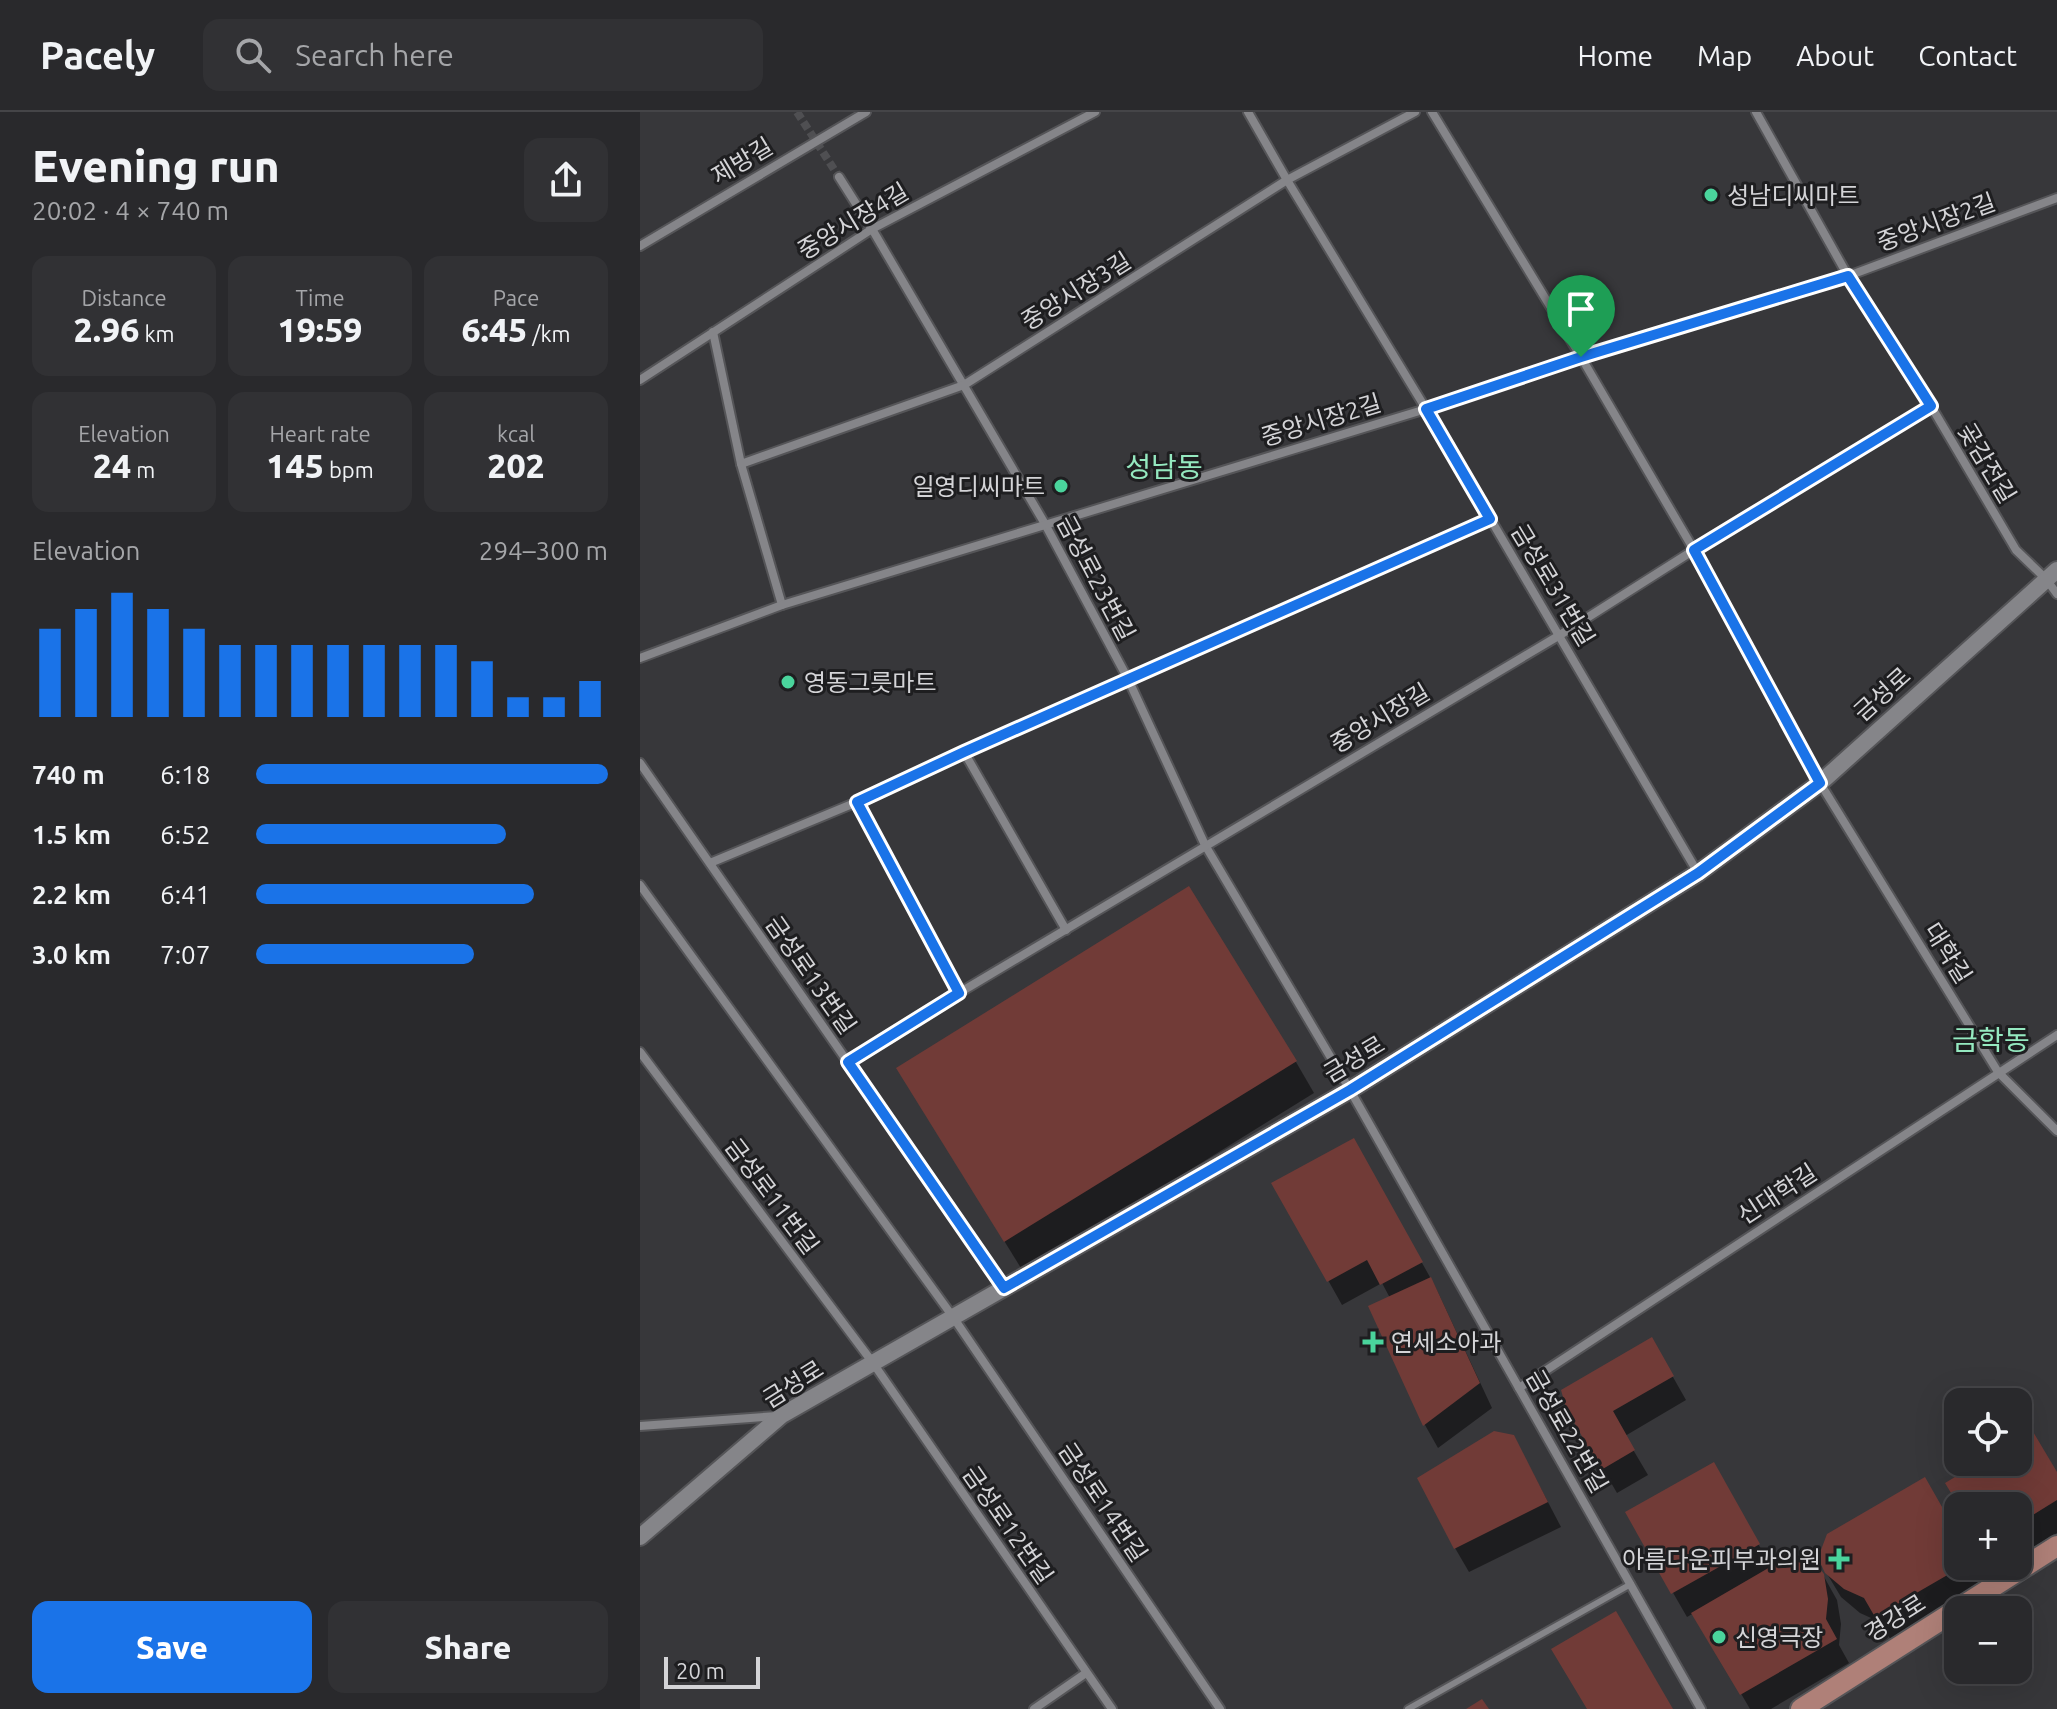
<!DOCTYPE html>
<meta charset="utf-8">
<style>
:root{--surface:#29292c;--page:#313134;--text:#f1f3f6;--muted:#a5a6a9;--line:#454548;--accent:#1a73e8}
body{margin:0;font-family:Ubuntu,"Noto Sans KR",sans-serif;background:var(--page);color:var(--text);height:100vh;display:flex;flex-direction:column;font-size:30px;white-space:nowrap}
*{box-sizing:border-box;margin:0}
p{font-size:26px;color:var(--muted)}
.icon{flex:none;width:44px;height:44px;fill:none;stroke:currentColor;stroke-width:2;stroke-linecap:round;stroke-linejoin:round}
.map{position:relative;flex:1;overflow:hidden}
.sheet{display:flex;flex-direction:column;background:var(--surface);width:640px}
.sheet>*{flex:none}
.controls{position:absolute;left:1304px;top:1276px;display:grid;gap:16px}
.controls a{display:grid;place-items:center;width:88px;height:88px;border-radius:16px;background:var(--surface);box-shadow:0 8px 32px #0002,0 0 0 2px var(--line);font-size:40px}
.scale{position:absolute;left:24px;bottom:20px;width:96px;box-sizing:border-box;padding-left:8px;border:4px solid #d4d4d7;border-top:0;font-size:22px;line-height:28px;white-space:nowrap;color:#d4d4d7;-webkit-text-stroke:6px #1e1e20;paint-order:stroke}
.pin{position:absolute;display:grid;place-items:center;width:68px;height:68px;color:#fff;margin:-82px -34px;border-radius:50% 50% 50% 0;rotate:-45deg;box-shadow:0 0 8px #0007}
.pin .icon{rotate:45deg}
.round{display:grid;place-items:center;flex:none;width:84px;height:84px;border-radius:16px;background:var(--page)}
.overview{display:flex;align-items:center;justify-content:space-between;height:136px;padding:0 32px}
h1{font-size:44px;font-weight:800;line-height:60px}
.stats{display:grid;grid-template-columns:repeat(3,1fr);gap:12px;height:136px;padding:8px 32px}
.stats div{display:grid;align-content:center;border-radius:16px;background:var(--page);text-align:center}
.stats b{font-size:34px;font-weight:800}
.stats small{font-size:22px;font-weight:400}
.stats p{font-size:22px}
.chart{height:224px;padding:16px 32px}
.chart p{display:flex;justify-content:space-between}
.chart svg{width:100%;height:144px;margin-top:8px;stroke:var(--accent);stroke-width:6}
.button{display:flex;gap:16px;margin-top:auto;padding:16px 32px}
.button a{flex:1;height:92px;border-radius:16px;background:var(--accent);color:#fff;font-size:32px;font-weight:800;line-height:92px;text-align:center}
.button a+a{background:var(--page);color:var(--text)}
ul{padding:0 32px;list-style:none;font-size:26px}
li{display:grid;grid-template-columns:128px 96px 1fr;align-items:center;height:60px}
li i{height:20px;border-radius:10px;background:var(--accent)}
header{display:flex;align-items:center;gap:48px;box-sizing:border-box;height:112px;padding:0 40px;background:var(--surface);border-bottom:2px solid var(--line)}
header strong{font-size:38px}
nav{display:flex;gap:44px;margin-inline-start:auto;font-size:28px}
.search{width:560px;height:72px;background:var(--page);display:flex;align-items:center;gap:20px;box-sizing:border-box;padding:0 28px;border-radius:16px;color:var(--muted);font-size:30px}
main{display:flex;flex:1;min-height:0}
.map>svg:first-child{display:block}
.shadow{fill:#0007}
.building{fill:#713b37}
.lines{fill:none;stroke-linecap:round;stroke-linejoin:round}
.street-tunnel{stroke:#4f4f52;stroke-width:8;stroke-dasharray:8 4;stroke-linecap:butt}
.lane-casing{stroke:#555558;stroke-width:10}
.street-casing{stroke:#555558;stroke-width:12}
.secondary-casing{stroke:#555558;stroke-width:20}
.primary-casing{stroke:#555558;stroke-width:24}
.lane{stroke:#858589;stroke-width:6}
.street{stroke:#858589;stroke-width:8}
.secondary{stroke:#858589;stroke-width:16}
.primary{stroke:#af8078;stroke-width:20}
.route-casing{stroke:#fff;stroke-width:16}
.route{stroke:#1a73e8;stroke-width:10}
.poi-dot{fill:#4ad49c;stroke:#1e1e20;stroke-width:3}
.labels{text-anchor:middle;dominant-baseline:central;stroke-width:6;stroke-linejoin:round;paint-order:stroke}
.street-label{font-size:24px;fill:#d4d4d7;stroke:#1e1e20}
.poi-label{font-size:24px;fill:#d4d4d7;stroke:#1e1e20;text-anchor:start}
.quarter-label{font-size:28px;fill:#95e9c0;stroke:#1e1e20}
</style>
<header>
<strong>Pacely</strong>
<div class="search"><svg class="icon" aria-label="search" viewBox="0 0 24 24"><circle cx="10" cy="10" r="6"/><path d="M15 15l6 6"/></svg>Search here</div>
<nav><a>Home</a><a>Map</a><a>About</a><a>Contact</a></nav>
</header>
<main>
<section class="sheet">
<div class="overview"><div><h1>Evening run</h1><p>20:02 · 4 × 740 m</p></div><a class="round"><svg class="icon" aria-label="share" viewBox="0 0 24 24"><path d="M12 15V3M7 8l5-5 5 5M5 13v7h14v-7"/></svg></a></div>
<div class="stats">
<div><p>Distance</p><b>2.96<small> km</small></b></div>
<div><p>Time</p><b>19:59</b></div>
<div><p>Pace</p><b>6:45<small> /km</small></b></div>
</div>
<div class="stats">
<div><p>Elevation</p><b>24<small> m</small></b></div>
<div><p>Heart rate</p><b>145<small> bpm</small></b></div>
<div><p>kcal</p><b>202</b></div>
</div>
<div class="chart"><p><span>Elevation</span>294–300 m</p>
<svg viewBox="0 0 160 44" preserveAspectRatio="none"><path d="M5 44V17M15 44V11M25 44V6M35 44V11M45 44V17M55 44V22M65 44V22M75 44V22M85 44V22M95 44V22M105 44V22M115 44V22M125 44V27M135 44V38M145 44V38M155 44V33"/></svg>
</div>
<ul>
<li><b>740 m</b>6:18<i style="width:100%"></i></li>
<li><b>1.5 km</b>6:52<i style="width:71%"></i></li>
<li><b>2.2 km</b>6:41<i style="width:79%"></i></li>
<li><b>3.0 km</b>7:07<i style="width:62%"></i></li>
</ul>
<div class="button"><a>Save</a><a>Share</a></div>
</section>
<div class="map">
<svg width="1417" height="1597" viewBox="0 0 1417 1597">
<rect width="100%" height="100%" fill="#37373a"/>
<g class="shadow">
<polygon points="656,950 674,981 384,1161 277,988"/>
<polygon points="713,1028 795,1174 852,1296 798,1336 785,1313 750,1186 742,1171 702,1193 634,1072"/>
<polygon points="1012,1228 1046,1288 985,1324 1008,1363 977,1381 927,1295"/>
<polygon points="1378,1329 1417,1363 1417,1421 1378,1444 1378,1394 1321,1394 1344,1350 1378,1350"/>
<polygon points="887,1350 921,1415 829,1460 815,1436"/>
<polygon points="1073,1353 1132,1456 1183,1463 1197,1488 1201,1512 1199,1533 1209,1551 1131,1597 1110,1597 1054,1501 1047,1505 987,1401"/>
<polygon points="1318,1427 1318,1454 1334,1454 1345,1473 1251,1528 1240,1510 1220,1501 1201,1485 1186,1460"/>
</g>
<g class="building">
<polygon points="549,774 657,949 364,1130 256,956"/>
<polygon points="714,1026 783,1150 740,1173 727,1148 687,1170 631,1071"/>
<polygon points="791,1165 840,1271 783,1314 728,1194"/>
<polygon points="1012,1225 1034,1264 973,1299 995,1338 961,1358 926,1296 921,1278"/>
<polygon points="1392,1318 1417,1360 1417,1388 1378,1412 1378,1394 1319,1394 1305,1371 1340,1350 1378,1350 1378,1327"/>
<polygon points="854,1319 874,1323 908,1390 814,1437 777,1366"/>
<polygon points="1074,1350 1120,1432 1031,1482 985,1400"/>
<polygon points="1285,1365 1318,1423 1318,1454 1323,1454 1235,1505 1224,1486 1204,1477 1185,1461 1178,1446 1187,1422"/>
<polygon points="1149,1444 1174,1449 1184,1462 1188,1487 1186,1507 1197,1527 1100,1583 1051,1501"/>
<polygon points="976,1499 1033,1597 947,1597 911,1537"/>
<polygon points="842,1587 849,1597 826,1597"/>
</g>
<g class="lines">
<polyline class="street-tunnel" points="157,0 199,65"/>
<g class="lane-casing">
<polyline id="lane" points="768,1597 991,1472"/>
</g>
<g class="street-casing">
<g id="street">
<polyline points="608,0 647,68 786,297 1058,761"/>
<polyline points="792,0 941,245 1054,438 1180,671 1358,960 1417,1019"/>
<polyline points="1116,0 1208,164 1291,294 1376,438 1406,467 1417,482"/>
<polyline points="199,65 232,117 405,412 488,567 565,733 710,978 1061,1597"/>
<polyline points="0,134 226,0"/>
<polyline points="73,220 101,352 142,493"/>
<polyline points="0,268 232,117 455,0"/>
<polyline points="101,352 324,273 647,68 775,0"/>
<polyline points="0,546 142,493 786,297 941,245 1208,164 1417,86"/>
<polyline points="324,640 426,818"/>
<polyline points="0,651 364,1175"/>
<polyline points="217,690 319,881"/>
<polyline points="70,751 217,690 324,640 850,407"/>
<polyline points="0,773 313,1205 580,1597"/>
<polyline points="0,940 233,1251 472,1597"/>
<polyline points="208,950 319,881 920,523 1054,438 1291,294"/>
<polyline points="879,1276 1417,923"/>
<polyline points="0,1314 137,1304"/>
<polyline points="394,1597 446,1561"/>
</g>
</g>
<g class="secondary-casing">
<polyline id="secondary" points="0,1425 142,1303 710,978 1058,761 1180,671 1417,458"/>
</g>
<g class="primary-casing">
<polyline id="primary" points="1161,1597 1417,1434"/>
</g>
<use href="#lane" class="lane"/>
<use href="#street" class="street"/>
<use href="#secondary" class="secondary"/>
<use href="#primary" class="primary"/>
</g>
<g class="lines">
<g class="route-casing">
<polygon id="route" points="1208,164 1291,294 1054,438 1180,671 1058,761 710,978 364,1176 208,950 319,881 217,690 324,640 850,407 786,297 941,245"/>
</g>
<use href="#route" class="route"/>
</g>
<g class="poi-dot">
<circle cx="1071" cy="83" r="8"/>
<circle cx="421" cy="374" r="8"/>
<circle cx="148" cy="570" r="8"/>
<path d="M729 1218h8v8h8v8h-8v8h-8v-8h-8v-8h8z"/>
<path d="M1195 1435h8v8h8v8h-8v8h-8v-8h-8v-8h8z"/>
<circle cx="1079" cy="1525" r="8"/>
</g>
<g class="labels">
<g class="street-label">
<text transform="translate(102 49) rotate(-31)">제방길</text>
<text transform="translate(213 109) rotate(-31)">중앙시장4길</text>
<text transform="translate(1296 110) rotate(-20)">중앙시장2길</text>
<text transform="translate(436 179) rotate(-32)">중앙시장3길</text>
<text transform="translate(681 308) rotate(-17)">중앙시장2길</text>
<text transform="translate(1347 351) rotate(59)">곶감전길</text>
<text transform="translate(456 466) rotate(62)">금성로23번길</text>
<text transform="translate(913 473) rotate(59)">금성로31번길</text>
<text transform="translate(1242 582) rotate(-42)">금성로</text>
<text transform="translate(740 606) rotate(-31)">중앙시장길</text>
<text transform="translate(1308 841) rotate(58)">대학길</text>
<text transform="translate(171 863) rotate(55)">금성로13번길</text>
<text transform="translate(714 947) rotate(-31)">금성로</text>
<text transform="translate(1137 1082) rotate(-33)">신대학길</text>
<text transform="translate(132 1084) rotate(53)">금성로11번길</text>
<text transform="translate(153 1272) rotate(-32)">금성로</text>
<text transform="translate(927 1319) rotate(60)">금성로22번길</text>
<text transform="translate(463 1390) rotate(56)">금성로14번길</text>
<text transform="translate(368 1413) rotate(55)">금성로12번길</text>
<text transform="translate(1255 1506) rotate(-32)">경강로</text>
</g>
<g class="poi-label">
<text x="1087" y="83">성남디씨마트</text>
<text x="405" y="374" text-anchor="end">일영디씨마트</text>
<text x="164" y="570">영동그릇마트</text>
<text x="751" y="1230">연세소아과</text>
<text x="1181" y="1447" text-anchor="end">아름다운피부과의원</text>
<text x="1095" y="1525">신영극장</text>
</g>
<g class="quarter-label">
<text x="524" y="354">성남동</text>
<text x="1351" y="927">금학동</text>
</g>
</g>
</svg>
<div class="controls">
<a><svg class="icon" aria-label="locate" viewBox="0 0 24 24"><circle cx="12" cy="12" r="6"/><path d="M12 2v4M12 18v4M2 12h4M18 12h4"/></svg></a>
<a>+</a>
<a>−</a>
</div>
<div class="scale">20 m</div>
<div class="pin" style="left:941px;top:245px;background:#1e9e55"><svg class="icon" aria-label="arrive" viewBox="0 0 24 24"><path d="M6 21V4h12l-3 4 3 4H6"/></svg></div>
</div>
</main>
